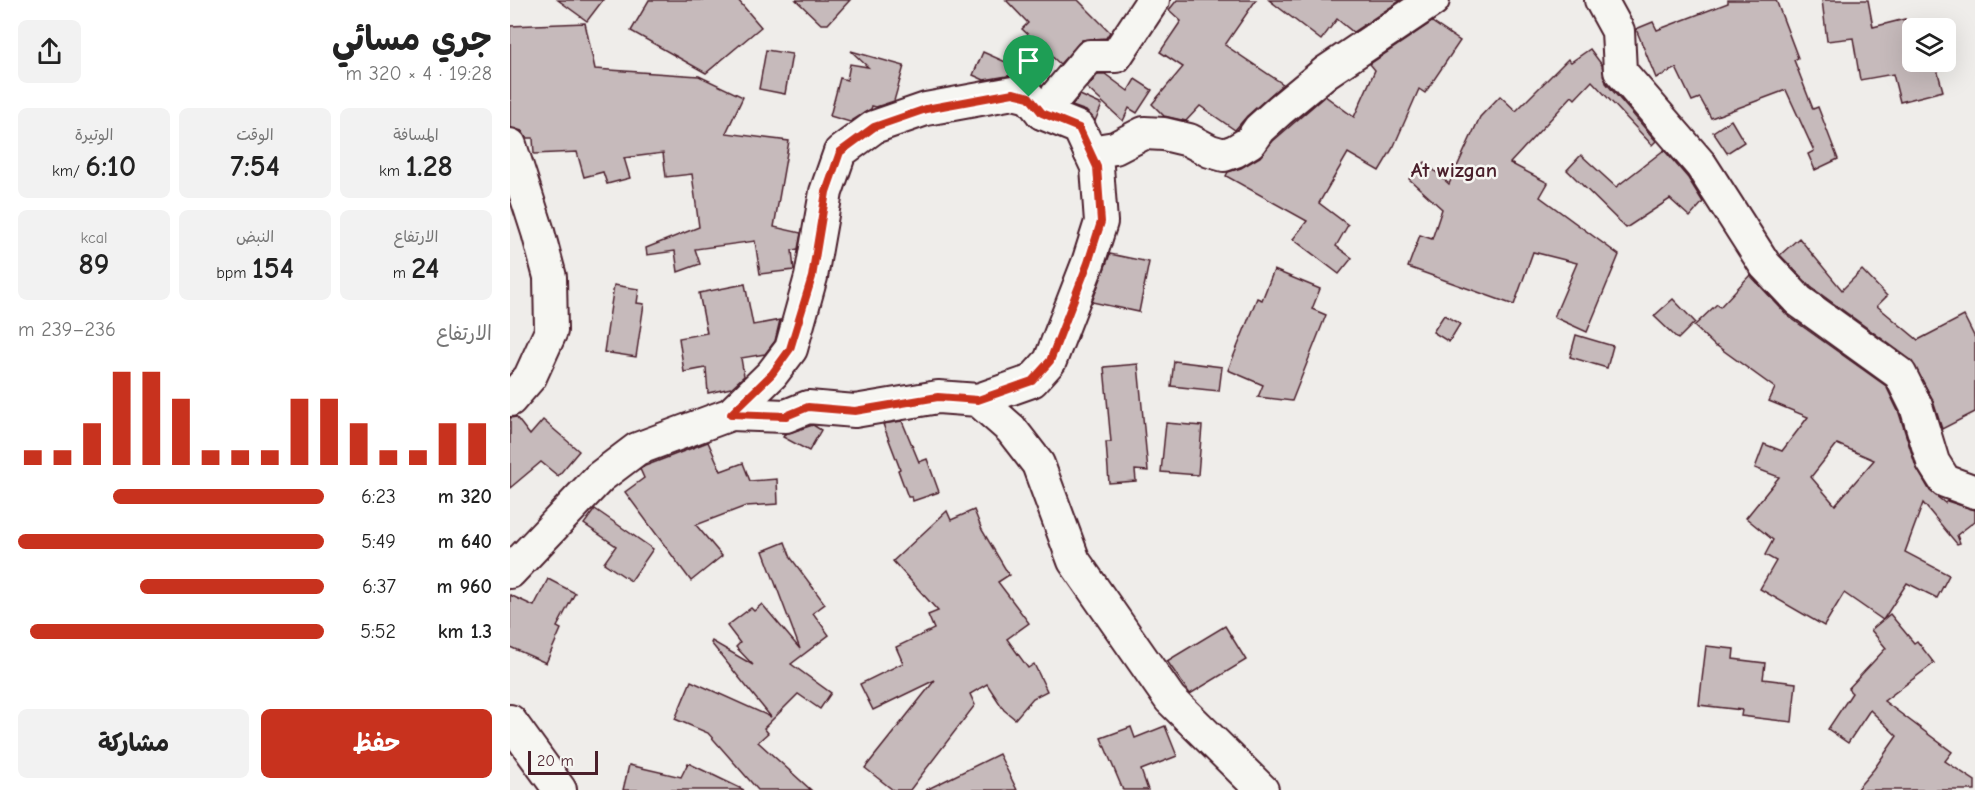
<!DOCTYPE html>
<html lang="ar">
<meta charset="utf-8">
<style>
:root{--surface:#fff;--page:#f2f2f2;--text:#222;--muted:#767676;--accent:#c8321e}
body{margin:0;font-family:"Comic Neue","Playpen Sans Arabic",sans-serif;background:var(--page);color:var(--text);direction:rtl;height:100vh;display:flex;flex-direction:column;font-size:22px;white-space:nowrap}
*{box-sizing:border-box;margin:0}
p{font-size:20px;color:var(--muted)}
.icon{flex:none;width:33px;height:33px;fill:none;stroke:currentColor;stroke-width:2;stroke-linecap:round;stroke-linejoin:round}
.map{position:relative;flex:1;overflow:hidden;direction:ltr}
.side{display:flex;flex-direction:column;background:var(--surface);width:510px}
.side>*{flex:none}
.buttons{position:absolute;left:1392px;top:18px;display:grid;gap:12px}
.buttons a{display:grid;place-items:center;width:54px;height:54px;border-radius:9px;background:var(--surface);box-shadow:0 6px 24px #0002;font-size:30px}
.scale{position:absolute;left:18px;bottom:15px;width:70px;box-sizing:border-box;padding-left:6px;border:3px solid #4a1f2b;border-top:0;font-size:16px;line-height:21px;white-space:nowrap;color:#4a1f2b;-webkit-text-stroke:4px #f6f6f2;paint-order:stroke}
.pin{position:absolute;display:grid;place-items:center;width:51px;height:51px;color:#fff;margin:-62px -26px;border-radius:50% 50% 50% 0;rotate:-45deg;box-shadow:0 0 6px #0007}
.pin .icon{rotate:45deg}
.round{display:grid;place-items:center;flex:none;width:63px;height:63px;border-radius:9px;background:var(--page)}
.head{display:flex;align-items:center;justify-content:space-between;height:102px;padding:0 18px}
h1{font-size:33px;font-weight:700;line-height:45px}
.figures{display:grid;grid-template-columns:repeat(3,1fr);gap:9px;height:102px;padding:6px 18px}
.figures div{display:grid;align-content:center;border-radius:9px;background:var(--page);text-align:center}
.figures b{font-size:30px;font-weight:700}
.figures small{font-size:16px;font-weight:400}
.figures p{font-size:16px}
.chart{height:168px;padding:12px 18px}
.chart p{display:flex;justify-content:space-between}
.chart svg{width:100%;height:108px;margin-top:6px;stroke:var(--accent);stroke-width:6}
.button{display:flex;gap:12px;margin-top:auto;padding:12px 18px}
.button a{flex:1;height:69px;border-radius:9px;background:var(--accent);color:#fff;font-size:24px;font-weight:700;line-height:69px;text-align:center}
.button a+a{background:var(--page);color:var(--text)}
ul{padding:0 18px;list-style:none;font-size:20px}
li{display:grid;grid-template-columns:96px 72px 1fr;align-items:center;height:45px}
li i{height:15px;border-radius:8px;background:var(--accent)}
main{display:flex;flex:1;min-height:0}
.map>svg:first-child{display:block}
.building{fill:#c6babb;stroke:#4a1f2b;stroke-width:1.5;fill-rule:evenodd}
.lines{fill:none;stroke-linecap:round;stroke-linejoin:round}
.minor-casing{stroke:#4a1f2b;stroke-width:36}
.minor{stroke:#f6f6f2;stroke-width:32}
.route-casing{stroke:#fff;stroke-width:12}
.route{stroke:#c8321e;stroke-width:8}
.labels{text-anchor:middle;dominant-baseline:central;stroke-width:5;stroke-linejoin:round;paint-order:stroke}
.quarter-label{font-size:21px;font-weight:bold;fill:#4a1f2b;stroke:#f6f6f2}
</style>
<main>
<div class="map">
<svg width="1465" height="790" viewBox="0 0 1465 790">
<rect width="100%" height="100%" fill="#efedea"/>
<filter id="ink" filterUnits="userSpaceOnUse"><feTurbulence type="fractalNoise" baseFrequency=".0167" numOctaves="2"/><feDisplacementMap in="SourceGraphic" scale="12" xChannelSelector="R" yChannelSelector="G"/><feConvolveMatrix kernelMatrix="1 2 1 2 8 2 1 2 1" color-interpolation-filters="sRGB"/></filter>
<g filter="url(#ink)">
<g class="building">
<polygon points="48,0 93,0 77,21"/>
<polygon points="139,0 228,0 251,27 196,73 121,31"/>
<polygon points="286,0 340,0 318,24 311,24"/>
<polygon points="496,0 568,0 600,32 596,38 572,40 550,64 512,29 518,23"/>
<polygon points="667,0 746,0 715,45 773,84 737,116 725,130 690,106 676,121 654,116 642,104 673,67 650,52 671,21 659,10"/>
<polygon points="759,0 891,0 843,32 827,19 811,40"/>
<polygon points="1218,0 1266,0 1288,58 1284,60 1303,109 1308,107 1328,159 1305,170 1298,154 1304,151 1276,90 1201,118 1190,98 1182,101 1166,68 1146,78 1126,29 1143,22 1147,30 1218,3"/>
<polygon points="1312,0 1358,0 1363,27 1395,19 1402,48 1402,62 1425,62 1433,91 1390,102 1383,74 1350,80 1343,38 1317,41"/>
<polygon points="922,22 950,41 915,93 909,89 884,146 869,171 838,153 809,203 838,225 826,246 842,258 829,274 783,239 797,221 716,176 718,172 731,168 750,157 763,141 815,96 844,117 865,70 860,64"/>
<polygon points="75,23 85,69 189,76 233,97 216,133 279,141 264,227 291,233 288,249 282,250 284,270 250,274 245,241 185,249 190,264 168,272 165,251 137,255 136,248 189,227 182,174 156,177 153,153 114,158 120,178 97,184 93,172 74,177 67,152 24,154 23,138 16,138 12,131 0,128 0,26"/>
<polygon points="1080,49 1092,65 1096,83 1146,141 1142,145 1082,81 1065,99 1062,96 1000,163 1038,183 1030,197 1109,255 1077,332 1044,317 1067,263 1023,252 1004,305 898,267 910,235 922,239 932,209 899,179 915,162 939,184 970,117 990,96 1006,111 1058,59 1061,62"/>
<polygon points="256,50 282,54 275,94 249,89"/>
<polygon points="341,51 394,66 384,101 366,107 362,106 361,109 340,122 320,116 330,78 337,80 340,64 358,67"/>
<polygon points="473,52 507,67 503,75 474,80 463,75"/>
<polygon points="588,74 595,74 618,91 625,79 642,90 627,113 619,108 613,121 577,88"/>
<polygon points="570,95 592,105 585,121 576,111 562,106"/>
<polygon points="1221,120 1234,142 1217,153 1203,132"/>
<polygon points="1154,150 1178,178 1193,202 1180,217 1160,199 1116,228 1057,170 1071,155 1106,187"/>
<polygon points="1289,238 1332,290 1352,270 1377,296 1367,306 1408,340 1454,316 1465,338 1465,412 1432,429 1422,398 1401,360 1301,287 1270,255"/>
<polygon points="600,254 639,262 629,312 582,302"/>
<polygon points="764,270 810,289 802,309 816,315 782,401 748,397 753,385 718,370 747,298 752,300"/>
<path d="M1240,275L1278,316L1376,386L1389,413L1406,467L1420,491L1435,503L1437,501L1465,510V521L1447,535L1450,543L1447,544L1413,503L1395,552L1439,575L1427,598L1397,583L1373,620L1334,593L1314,626L1250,589L1266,561L1255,555L1263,540L1236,518L1269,477L1245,468L1254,444L1272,451L1298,417L1259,401L1265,388L1207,346L1206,347L1184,326L1207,304L1210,307ZM1327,444L1364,460L1325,505L1301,477Z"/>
<polygon points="235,284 243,325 270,320 265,341 255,354 231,358 234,376 221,388 198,393 196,368 174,372 169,338 197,333 189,293"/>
<polygon points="104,285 129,289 127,303 134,304 126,357 94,352"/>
<polygon points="1163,299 1185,322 1168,339 1144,316"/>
<polygon points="934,315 950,324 939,342 923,332"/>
<polygon points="1066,335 1103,346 1097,368 1060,357"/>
<polygon points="664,361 712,367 709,391 661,386"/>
<polygon points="628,364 638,471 625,470 626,481 599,483 596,442 601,442 594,367"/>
<polygon points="6,417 20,435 33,420 69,451 48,476 31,462 0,488 0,418"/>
<polygon points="392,421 409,462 417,459 429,492 403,501 402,497 398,497 388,470 390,469 373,424"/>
<polygon points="656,423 692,426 688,475 651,472"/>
<polygon points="303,425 311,430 299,451 273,437 275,434"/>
<polygon points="198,442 211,471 233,463 240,481 267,479 268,504 236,506 186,525 212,556 181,581 115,492 134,478 130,469 135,466"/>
<polygon points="85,509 143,549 121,581 94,563 106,546 74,524"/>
<polygon points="464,510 472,530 499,575 488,582 519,623 497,639 518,668 524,664 537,691 523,698 505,719 494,710 477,684 460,694 465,705 400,790 383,790 355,768 425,680 363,710 350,684 393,663 386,647 424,629 418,615 428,611 383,561 437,511 441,520"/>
<polygon points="275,542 281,558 315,604 303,613 319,635 281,664 321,693 310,709 288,694 254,728 258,733 248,742 301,790 248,790 198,733 165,719 181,681 261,717 201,643 202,641 243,665 226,647 230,643 217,626 241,608 244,611 252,604 290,649 253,551"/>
<polygon points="38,579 65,593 47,627 51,629 36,663 0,647 0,595 24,606"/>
<polygon points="1380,614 1404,643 1407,641 1424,663 1374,701 1442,752 1435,761 1465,781 1465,790 1346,790 1364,769 1387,736 1360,710 1338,743 1318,729 1342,693 1338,689 1376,648 1361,630"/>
<polygon points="715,626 736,660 680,694 657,661"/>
<polygon points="1196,646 1224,649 1223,659 1255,663 1253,679 1286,683 1282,722 1231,716 1232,710 1189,705"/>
<polygon points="655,726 667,756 631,770 638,790 613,790 591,738 621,727 625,738"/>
<polygon points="489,754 507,790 416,790"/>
<polygon points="178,763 234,790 113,790 119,765 171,777"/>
</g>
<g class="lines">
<g class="minor-casing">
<g id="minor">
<polyline points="1091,0 1108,31 1110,71 1191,165 1255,265 1289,301 1390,374 1406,406 1423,462 1435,481 1465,492"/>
<polyline points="532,113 580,56 606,56 643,0"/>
<polyline points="0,145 28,232 40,277 41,331 20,377 0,400"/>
<polyline points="580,152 605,148 634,133 654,134 679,140 700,151 714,155 725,151 740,142 749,129 770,110 816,72 923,0"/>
<polyline points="221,414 276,416 298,407 345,411 428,397 468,400 501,429 528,464 564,561 660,699 752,790"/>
<polyline points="0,572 90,477 127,449 221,414 262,374 281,349 301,277 316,192 330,152 364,127 416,109 503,93 519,97 532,113 569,128 587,167 591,222 578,263 540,361 522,381 468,400"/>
<polyline points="0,721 50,790"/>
</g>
</g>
<use href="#minor" class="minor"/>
</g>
</g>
<g class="lines" filter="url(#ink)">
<g class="route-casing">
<polygon id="route" points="503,93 519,97 532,113 569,128 587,167 591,222 578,263 540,361 522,381 468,400 428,397 345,411 298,407 276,416 221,414 262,374 280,349 302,277 316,192 330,152 364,127 416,109"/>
</g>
<use href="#route" class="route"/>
</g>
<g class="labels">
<g class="quarter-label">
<text x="944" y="170">At wizgan</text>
</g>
</g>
</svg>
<div class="buttons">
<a><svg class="icon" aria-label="layers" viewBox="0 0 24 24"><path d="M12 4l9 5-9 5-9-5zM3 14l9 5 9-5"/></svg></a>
</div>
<div class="scale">20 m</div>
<div class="pin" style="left:519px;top:97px;background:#1e9e55"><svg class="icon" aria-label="arrive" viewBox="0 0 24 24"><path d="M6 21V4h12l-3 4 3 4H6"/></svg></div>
</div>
<section class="side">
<div class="head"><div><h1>جري مسائي</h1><p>19:28 · 4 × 320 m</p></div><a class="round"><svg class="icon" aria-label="share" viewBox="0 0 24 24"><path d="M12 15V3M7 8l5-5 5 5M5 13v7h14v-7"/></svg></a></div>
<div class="figures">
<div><p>المسافة</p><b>1.28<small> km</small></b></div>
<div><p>الوقت</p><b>7:54</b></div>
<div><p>الوتيرة</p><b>6:10<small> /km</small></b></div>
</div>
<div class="figures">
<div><p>الارتفاع</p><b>24<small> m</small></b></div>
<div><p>النبض</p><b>154<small> bpm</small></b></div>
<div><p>kcal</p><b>89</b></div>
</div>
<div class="chart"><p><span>الارتفاع</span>236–239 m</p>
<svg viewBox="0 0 160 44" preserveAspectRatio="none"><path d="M5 44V38M15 44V38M25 44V27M35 44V6M45 44V6M55 44V17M65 44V38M75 44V38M85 44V38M95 44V17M105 44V17M115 44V27M125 44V38M135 44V38M145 44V27M155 44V27"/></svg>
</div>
<ul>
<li><b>320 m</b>6:23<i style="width:69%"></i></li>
<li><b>640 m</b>5:49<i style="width:100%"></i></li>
<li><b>960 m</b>6:37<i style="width:60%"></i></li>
<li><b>1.3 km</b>5:52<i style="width:96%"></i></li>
</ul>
<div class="button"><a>حفظ</a><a>مشاركة</a></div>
</section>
</main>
